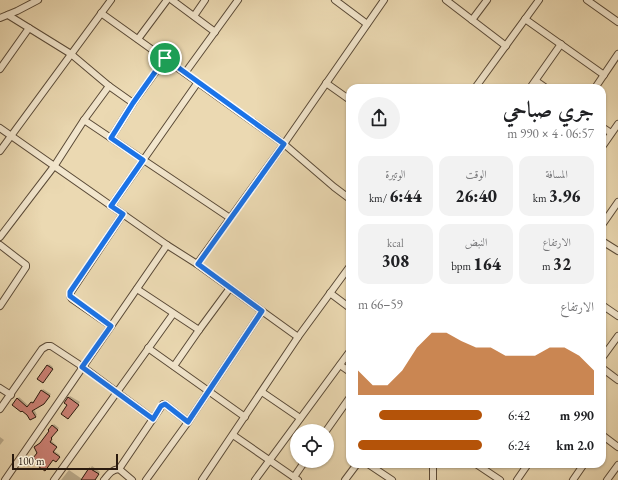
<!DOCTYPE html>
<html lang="ar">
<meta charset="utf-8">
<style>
:root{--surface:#fff;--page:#f2f2f2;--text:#202124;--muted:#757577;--accent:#b45309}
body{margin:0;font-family:"EB Garamond",Amiri,serif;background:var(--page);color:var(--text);direction:rtl;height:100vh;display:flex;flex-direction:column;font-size:15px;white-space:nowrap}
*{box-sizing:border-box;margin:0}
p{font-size:13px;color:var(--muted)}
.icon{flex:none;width:22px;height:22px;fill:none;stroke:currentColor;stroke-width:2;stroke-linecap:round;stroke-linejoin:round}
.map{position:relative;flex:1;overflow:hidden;direction:ltr}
.drawer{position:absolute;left:346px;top:84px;width:260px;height:384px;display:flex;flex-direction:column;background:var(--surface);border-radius:12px;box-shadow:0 1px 3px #0004;direction:rtl}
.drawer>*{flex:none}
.controls{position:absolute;left:290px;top:424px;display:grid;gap:8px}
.controls a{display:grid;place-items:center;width:44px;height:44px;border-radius:50%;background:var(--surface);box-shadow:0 1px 3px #0004;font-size:20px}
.scale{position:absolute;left:12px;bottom:10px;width:106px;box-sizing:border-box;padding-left:4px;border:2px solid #2a1a0e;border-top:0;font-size:11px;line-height:14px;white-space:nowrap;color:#2a1a0e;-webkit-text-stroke:3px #f2e6cd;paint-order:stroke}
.pin{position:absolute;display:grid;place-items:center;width:34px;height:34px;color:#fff;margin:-17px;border:2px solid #fff;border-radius:50%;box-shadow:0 1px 4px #0007}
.round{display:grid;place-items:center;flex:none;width:42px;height:42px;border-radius:21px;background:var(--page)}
.summary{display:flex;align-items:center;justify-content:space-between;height:68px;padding:0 12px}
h1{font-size:22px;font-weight:800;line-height:30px}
.stats{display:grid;grid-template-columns:repeat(3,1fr);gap:6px;height:68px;padding:4px 12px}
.stats div{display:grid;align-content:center;border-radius:10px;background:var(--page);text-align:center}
.stats b{font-size:17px;font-weight:800}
.stats small{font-size:11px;font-weight:400}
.stats p{font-size:11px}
.chart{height:112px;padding:8px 12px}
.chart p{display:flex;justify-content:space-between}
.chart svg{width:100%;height:72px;margin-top:4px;fill:var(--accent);opacity:.7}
ul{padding:0 12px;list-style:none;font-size:13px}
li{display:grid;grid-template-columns:64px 48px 1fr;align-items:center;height:30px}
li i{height:10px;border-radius:5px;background:var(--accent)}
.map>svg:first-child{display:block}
.shadow{fill:#0003}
.building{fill:#cd8277;stroke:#2a1a0e}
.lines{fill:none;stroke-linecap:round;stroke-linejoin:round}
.minor-casing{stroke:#5a4a37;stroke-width:8}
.minor{stroke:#f2e6cd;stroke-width:6}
.route-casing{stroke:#fff;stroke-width:8}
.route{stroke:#1a73e8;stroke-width:5}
</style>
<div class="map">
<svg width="618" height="480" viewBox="0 0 618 480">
<rect width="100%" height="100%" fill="#ebd9b2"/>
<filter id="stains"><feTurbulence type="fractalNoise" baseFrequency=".005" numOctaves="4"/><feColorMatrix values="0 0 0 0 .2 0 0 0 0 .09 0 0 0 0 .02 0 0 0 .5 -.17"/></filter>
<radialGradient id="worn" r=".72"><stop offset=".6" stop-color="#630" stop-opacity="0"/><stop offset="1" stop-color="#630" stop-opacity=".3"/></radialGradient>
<g class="shadow">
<polygon points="49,364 53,367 44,380 48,366"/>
<polygon points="43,389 51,394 46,401 34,409 37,415 35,416 28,415 13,404 19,397 29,406 33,401 35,402"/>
<polygon points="70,396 80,402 70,416 69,405 65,403"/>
<polygon points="54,424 59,428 52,436 53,437 51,440 57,446 53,450 60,455 57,459 53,459 43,463 42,443 51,431 49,430"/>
<polygon points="0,437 4,440 0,445"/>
<polygon points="92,466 100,472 95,480 61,480 69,470 82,479"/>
</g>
<g class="building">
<polygon points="47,365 53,369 43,383 37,379"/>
<polygon points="41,390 50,396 44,404 32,411 36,417 30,420 27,415 22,411 21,412 12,405 17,398 27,407 31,402 33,403"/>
<polygon points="68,397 79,405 68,419 61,414 67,405 64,403"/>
<polygon points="52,425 58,430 51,438 52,439 50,442 57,447 53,452 60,457 56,462 53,460 45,471 39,467 41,463 33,458 37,453 34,447 40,443 49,431 48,430"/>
<polygon points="89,468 99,474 95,480 81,480"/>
</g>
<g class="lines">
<g class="minor-casing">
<g id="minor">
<polyline points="172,0 215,32"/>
<polyline points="335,0 367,24"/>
<polyline points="446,0 506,46"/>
<polyline points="587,0 618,22"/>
<polyline points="101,13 284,144 334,187 350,199"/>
<polyline points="8,15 71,54 109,86 133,103"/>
<polyline points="194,16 205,0"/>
<polyline points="0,18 17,11 38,0"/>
<polyline points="525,19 604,75"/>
<polyline points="472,20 487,0"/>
<polyline points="138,39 167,0"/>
<polyline points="0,69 29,28"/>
<polyline points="185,73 238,0"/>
<polyline points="536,81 546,88"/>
<polyline points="326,83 350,100"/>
<polyline points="475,88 539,0"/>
<polyline points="530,88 561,44"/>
<polyline points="595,88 618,54"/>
<polyline points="84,120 230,218"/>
<polyline points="602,127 611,133"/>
<polyline points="0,128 167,245 197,264 298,337"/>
<polyline points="111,138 133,103 165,59"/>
<polyline points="602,147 618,124"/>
<polyline points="0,151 111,0"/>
<polyline points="111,206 198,82"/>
<polyline points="602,225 618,202"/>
<polyline points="0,237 55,165 84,120 109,86"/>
<polyline points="602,241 618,251"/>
<polyline points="0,245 26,265 26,267 0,306"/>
<polyline points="197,264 284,144 384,0"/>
<polyline points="137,289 199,330"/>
<polyline points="330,293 350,308"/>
<polyline points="602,305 618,316"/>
<polyline points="111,326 72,299 70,296 71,292 123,214"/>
<polyline points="148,348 245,417"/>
<polyline points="602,358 618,336"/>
<polyline points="340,365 350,372"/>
<polyline points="174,366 199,330 230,288"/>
<polyline points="602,368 618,380"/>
<polyline points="0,388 11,395"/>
<polyline points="262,392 300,418"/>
<polyline points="0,409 42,349 47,346 51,346 83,367 153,419"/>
<polyline points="326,431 350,397"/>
<polyline points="233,435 298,480"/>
<polyline points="602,435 618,447"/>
<polyline points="368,464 392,480"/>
<polyline points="476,464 500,480"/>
<polyline points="119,469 132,480"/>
<polyline points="294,477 305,461"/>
<polyline points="5,480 167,245"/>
<polyline points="54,480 173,314"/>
<path d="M104,480C109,474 111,470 119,469L163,404H165L188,422"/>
<polyline points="146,480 188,422 262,311"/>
<polyline points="202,480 298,337 350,266"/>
<polyline points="255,480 350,351"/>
<polyline points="345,480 357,464"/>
<polyline points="433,480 433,464"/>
<polyline points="517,480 528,464"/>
<polyline points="573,480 584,464"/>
<polyline points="607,480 618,465"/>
</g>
</g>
<use href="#minor" class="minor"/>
</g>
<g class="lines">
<g class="route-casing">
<polygon id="route" points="165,58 284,144 198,264 262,311 188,422 165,404 161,406 153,419 82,367 111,326 70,296 70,292 123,214 111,206 143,160 111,138 133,103"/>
</g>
<use href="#route" class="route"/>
</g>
<rect width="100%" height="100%" filter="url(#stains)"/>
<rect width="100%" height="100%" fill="url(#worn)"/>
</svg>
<div class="controls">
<a><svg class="icon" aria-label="locate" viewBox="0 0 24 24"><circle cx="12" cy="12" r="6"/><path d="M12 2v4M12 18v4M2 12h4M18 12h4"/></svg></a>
</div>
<div class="scale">100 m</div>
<div class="pin" style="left:165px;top:58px;background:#1e9e55"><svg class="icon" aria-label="arrive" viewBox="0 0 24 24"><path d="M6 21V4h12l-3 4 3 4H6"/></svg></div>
<section class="drawer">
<div class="summary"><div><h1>جري صباحي</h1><p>06:57 · 4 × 990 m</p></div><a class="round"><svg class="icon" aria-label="share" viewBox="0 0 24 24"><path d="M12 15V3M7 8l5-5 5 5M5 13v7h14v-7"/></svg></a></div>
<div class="stats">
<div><p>المسافة</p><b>3.96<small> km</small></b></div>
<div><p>الوقت</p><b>26:40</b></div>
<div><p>الوتيرة</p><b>6:44<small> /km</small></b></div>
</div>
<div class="stats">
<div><p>الارتفاع</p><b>32<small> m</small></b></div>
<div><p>النبض</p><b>164<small> bpm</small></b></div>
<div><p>kcal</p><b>308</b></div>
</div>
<div class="chart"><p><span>الارتفاع</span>59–66 m</p>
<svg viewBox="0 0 160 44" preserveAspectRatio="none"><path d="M0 44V29L10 38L20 38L30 29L40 15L50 6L60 6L70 11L80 15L90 15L100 20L110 20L120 20L130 15L140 15L150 20L160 29V44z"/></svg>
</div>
<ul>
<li><b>990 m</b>6:42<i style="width:83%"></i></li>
<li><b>2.0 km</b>6:24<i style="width:100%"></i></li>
</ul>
</section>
</div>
